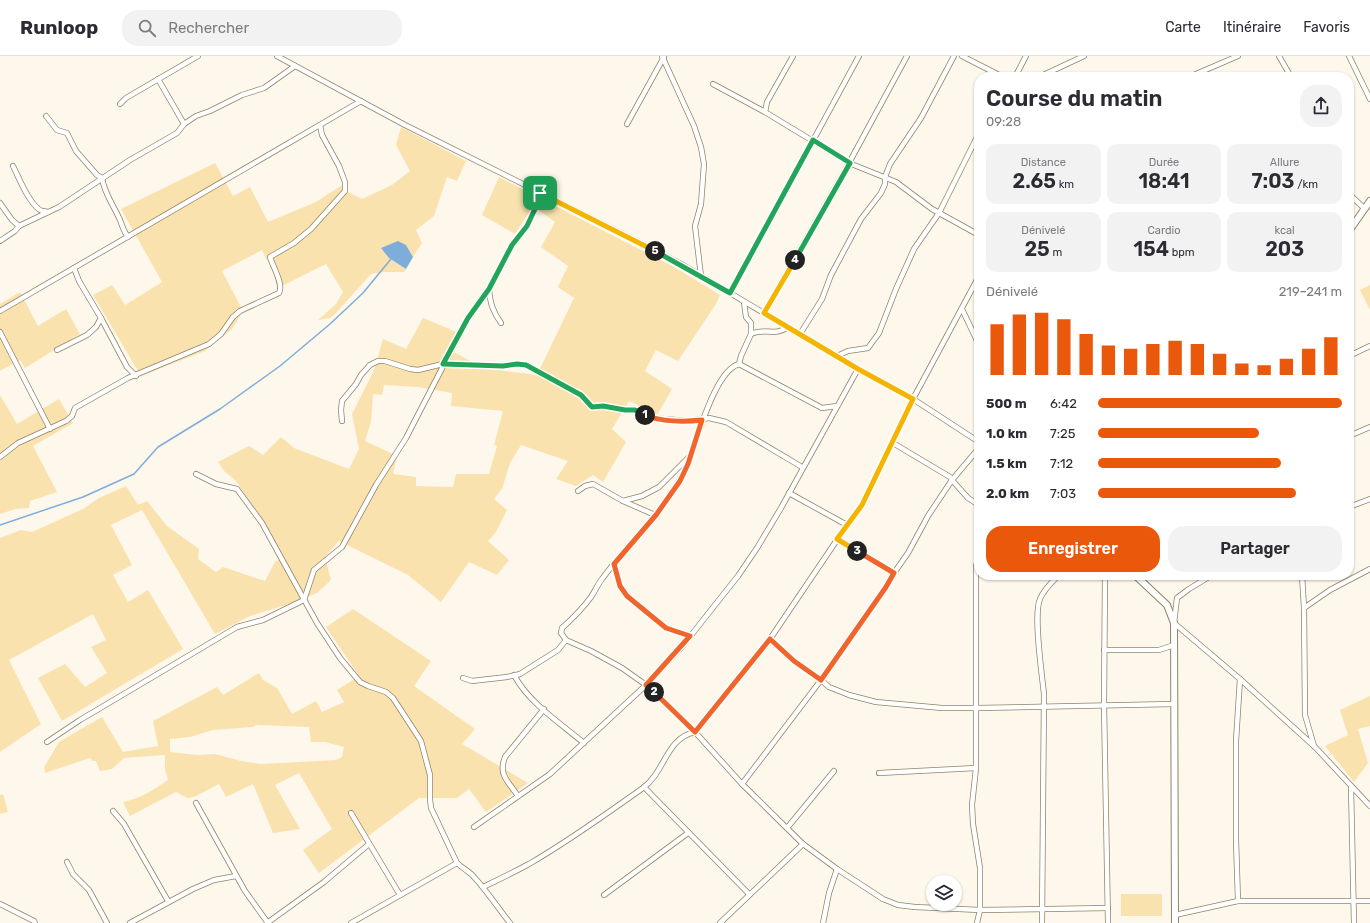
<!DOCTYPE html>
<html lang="fr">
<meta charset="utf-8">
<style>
:root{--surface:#fff;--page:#f2f2f3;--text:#2b2b33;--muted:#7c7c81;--line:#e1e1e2;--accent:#ea580c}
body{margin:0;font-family:Rubik,sans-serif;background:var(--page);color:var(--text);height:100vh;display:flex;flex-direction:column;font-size:15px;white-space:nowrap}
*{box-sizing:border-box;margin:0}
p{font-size:13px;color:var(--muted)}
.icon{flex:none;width:22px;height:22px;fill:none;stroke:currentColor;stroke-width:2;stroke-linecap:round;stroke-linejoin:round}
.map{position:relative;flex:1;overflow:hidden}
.details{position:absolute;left:974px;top:16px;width:380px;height:508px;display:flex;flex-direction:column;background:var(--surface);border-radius:16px;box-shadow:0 1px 3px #0004}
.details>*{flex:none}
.buttons{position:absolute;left:926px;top:819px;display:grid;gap:8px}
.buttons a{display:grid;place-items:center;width:36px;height:36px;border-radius:50%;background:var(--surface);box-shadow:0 1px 3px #0004;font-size:20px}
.pin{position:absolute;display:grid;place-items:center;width:34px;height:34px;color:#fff;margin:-17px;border-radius:8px;box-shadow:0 2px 6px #0006}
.km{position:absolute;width:20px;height:20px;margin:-10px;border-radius:50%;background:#222;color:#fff;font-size:11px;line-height:20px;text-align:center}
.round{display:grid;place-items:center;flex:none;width:42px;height:42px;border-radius:16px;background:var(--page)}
.summary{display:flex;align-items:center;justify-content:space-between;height:68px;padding:0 12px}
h1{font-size:22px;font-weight:600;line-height:30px}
.metrics{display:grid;grid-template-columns:repeat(3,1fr);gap:6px;height:68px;padding:4px 12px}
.metrics div{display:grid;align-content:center;border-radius:10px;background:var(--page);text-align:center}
.metrics b{font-size:20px;font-weight:600}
.metrics small{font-size:11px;font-weight:400}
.metrics p{font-size:11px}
.chart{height:112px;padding:8px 12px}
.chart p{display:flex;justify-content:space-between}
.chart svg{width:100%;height:72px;margin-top:4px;stroke:var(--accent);stroke-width:6}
.primary-button{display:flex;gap:8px;margin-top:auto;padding:8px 12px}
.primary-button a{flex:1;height:46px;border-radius:16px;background:var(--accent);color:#fff;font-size:16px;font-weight:600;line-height:46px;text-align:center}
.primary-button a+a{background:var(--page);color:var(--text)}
ul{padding:0 12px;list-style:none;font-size:13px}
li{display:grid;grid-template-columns:64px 48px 1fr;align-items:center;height:30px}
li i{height:10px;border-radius:5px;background:var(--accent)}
header{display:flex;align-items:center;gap:24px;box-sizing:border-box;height:56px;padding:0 20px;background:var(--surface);border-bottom:1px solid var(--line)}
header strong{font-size:19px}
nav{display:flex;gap:22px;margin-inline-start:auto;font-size:14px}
.search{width:280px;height:36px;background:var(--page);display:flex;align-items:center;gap:10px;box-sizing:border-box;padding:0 14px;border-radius:16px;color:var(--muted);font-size:15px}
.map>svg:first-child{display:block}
.green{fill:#fae2af;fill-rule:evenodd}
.water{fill:#7eacdb}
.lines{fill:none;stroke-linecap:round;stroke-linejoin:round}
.stream{stroke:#7eacdb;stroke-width:1.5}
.street-casing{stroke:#908367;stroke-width:6}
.secondary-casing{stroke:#908367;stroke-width:8}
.street{stroke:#fff;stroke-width:4.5}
.secondary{stroke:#fff;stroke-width:6}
.split-1-casing{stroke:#fff;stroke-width:8}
.split-2-casing{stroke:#fff;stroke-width:8}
.split-3-casing{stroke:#fff;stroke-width:8}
.split-4-casing{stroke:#fff;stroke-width:8}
.split-5-casing{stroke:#fff;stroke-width:8}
.split-6-casing{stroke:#fff;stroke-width:8}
.split-1{stroke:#22a559;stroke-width:5}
.split-2{stroke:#f0652b;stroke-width:5}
.split-3{stroke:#f0652b;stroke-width:5}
.split-4{stroke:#f5b400;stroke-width:5}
.split-5{stroke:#22a559;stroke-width:5}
.split-6{stroke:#f5b400;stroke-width:5}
</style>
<header>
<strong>Runloop</strong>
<div class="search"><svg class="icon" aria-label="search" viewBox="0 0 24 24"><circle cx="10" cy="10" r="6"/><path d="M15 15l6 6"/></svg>Rechercher</div>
<nav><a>Carte</a><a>Itinéraire</a><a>Favoris</a></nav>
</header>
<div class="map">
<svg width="1370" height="867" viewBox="0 0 1370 867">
<rect width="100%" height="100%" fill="#fdf8eb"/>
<g class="green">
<polygon points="401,71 466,105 457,125 447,121 434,160 416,174 422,187 413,201 406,189 389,202 406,213 404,216 384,216 371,218 335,258 330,262 318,264 336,248 343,236 326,208 280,231 262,194 222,215 243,255 232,273 205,295 141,320 93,239 112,229 125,249 162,226 121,153 215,107 233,140 250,131 268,166 316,146 342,129 348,136 362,143 392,129 410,115 396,89"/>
<path d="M499,121L676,212L720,239L716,248L678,305L656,294L645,315L672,333L657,359L629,345L612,373L626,386L603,426L593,419L576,430L556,423L568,405L521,389L510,407L502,433L494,443L507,454L496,476L488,485L509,504L497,519L469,506L441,546L408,519L339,485L325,501L331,524L317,537L296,546L250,560L215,578L142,454L111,469L132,509L113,519L128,546L148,534L183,593L62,665L38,622L65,608L85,631L107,617L91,591L106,584L93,558L9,604L41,668L0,696V482L21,474L32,476L83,453L99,442L126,430L138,449L147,445L167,470L199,493L198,503L216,516L223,511L265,525L275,506L280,503L256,461L259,459L236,425L224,415L218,406L249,390L263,399L281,381L294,392L349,413L359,393L352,358L374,314L383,283L406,293L423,262L464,279L454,296L483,312L537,319L574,242L558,231L568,210L541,191L555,166L533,150L515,178L482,159ZM384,329L418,331L452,337L451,350L503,355L494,389L497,390L489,418H456L453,431L416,430V421L393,418L397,400L365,385L371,366L373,338L382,339Z"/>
<polygon points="1370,229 1370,254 1360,234"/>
<polygon points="20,236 38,270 66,253 80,278 25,312 20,304 0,315 0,248"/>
<polygon points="0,339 17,368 59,343 73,367 33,390 57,436 30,445 29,452 15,453 0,458"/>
<path d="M353,553L431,605L414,630L475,673L462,688L528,727L486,756L469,733L457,742H419L319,817L303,794L332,773L299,717L275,729L300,773L273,777L253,728L226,741L219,728L194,741L187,742L176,736L130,760L123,746C140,743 153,734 168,724L165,714V699L124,702L112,713L100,715L96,705H93L90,702L45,717L44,711L59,686L102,661L123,696L158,690L153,665L217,631L223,639L259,617L263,624L277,632L292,658L316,645L322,656L344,646L337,634L359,620L326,571ZM256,669L309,671L311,686H325L344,691L342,701L336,704L261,708L241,705L215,698L197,699L170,696V683L190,681L213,674L253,671Z"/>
<polygon points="1370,640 1370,670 1358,673 1368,707 1354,726 1325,690 1348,679 1340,654"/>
<polygon points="3,738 8,756 0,758 0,739"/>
<rect x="1121" y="838" width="41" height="22"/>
</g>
<polygon class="water" points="398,185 406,189 413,201 406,213 389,202 381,192"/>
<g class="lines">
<polyline class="stream" points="0,469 83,441 134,418 158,391 220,353 280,310 330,268 363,237 391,203"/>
<g class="street-casing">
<g id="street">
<polyline points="277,0 405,69 617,175 683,209 858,313 913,343 979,386"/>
<polyline points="662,0 694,70 701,91 704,108 701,148 695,170 701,220"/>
<polyline points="962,0 1003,21"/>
<polyline points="1279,0 1291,21"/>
<polyline points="1349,0 1370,43"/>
<polyline points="1015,21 1026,0"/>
<polyline points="1039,21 1084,0"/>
<polyline points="1189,21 1238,0"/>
<polyline points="158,23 184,68"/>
<polyline points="713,28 765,56 849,107 896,126 932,153 979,179"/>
<polyline points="120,48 126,42 198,0"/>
<polyline points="765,56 767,46 793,0"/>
<path d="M46,60L57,74L67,77L76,95L97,119L102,122C104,137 114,150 120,164C122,169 124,176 128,181"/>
<polyline points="627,68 664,1"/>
<path d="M13,110C19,122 30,150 42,155C43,155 48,156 48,156"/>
<polyline points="1349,138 1365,153"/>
<polyline points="0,147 12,164 19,170"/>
<polyline points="0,185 15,175 19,170 59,151 130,104 177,77 184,68 196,60 210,55 242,39 264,32 295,10"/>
<polyline points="74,212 79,225 101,262 127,311 136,320"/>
<path d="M489,233C490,247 493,256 501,267"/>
<polyline points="730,237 859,0"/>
<polyline points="744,246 746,261 751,267 751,278"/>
<polyline points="962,253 979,289"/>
<polyline points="0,255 361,45"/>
<polyline points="764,257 849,107 907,0"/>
<path d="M788,271C774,281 765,271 751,278L741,300L739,308C714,315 697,386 687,408C670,452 629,485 602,523C598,528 595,535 591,541C583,552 572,563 562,572L561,577L566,584L591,595L622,612L646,629L695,676L742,728L803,788L837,813L883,843L898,849L915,851L980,854L1108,852"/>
<polyline points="0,276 50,373"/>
<polyline points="800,278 822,243 831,219 861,163 881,137 885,128 885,121 890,108 921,62 954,0"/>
<polyline points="57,294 87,279 96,271 101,262"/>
<polyline points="837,300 848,295 868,292 879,277 896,233 914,193 939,157 976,83 979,80"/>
<polyline points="1349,300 1370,290"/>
<polyline points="739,308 822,352 837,350"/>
<polyline points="342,365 341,354 342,345 356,328 361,319 370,309 378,305 385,305 410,313 418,314 443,308 503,310 517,308 526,309 581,339 592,351 603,350 625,354 635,354 653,362 688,365 709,362 726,366 802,411"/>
<polyline points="1349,380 1370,371"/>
<polyline points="979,392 952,424 968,442 979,449"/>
<path d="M0,401L18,387L66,365L72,360L75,352L128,322L209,288L221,278L233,261L240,255L279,237C284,229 273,211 270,201L294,187L311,173L345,135V126L339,110L322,79L320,69"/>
<path d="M196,418L216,428L237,433L262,467L317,567L340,602L360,626L368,630L386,636L393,642L421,685L430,719V743L431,752L457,807C462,812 469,815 474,821C487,835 498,852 510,867"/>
<polyline points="578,435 585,430 593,428 623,445 655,459"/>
<polyline points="789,437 847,469"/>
<polyline points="623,445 642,440 659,431 690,400"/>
<polyline points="1349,451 1370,443"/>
<polyline points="837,483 894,517"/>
<polyline points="614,508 620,530 627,540 666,572 690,580"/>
<polyline points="1105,519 1104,649 1108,867"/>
<polyline points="1212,519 1189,533 1177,542 1174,567 1240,623 1315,691 1370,750"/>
<polyline points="1302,519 1304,552 1305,659 1314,690"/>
<polyline points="1304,552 1330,534 1370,513"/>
<polyline points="770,583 794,605 821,624 829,631 849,639 876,646 942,652 977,652 1174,648"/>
<polyline points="1104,594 1159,594 1174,589"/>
<path d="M514,619C529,647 560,667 584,687"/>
<polyline points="463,622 472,625 507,621 520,618 558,594 566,584"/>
<polyline points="47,686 80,664 237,571 263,564 304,544 314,514 342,491 376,429 406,382 468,262 489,233 512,189 527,170 535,153 540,137"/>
<polyline points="879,717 976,712"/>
<polyline points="742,728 821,624 886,531 894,517 908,497 928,460 952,424 950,421 893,387"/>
<polyline points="644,731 749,838"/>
<polyline points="1351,731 1354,867"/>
<path d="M518,740C508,725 498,719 505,701L544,653"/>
<polyline points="196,747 245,835 268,867"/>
<polyline points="113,755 124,768 168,845"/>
<polyline points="351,757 400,839"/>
<polyline points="474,771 550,718 646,629 681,592 738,520 757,492 781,452 858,313"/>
<polyline points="787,772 834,715"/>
<polyline points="67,806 73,818 89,834 107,867"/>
<path d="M483,831C498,824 514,816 529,808C569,785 606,758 643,732C665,716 666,682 695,676L770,583L847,469L862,449L913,343L979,220"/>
<polyline points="604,839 688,777"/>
<polyline points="1238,845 1236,784 1236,685 1240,623"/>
<polyline points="0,848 34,865 35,867"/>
<polyline points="1175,859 1238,845 1370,845"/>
<polyline points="130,867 193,833 214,824 236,820"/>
<polyline points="267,867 324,826 369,788"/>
<polyline points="351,867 457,807"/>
<polyline points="720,867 803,788"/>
<polyline points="823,867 829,837 837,813"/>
<polyline points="977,867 980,854 980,812 973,768 972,749 976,712 976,510 979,499"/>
<path d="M1042,867L1044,638C1042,619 1033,558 1040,543C1044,533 1052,526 1059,519"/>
</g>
</g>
<g class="secondary-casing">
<g id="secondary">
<polyline points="1349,175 1370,145"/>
<polyline points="1135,519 1167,549 1174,567 1175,867"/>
</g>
</g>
<use href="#street" class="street"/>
<use href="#secondary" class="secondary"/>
</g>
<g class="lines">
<g class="split-1-casing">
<polyline id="split-1" points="540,137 535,153 527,170 512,189 489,233 468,262 443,308 503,310 517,308 526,309 581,339 592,351 603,350 625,354 635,354 645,359"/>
</g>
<g class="split-2-casing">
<path id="split-2" d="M645,359C661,366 685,366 702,364L688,408L680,425L656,459L614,508L620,530L627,540L666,572L690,580L646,629L654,636"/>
</g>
<g class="split-3-casing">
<polyline id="split-3" points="654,636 695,676 770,583 794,605 821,624 886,531 894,517 857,495"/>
</g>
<g class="split-4-casing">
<polyline id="split-4" points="795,204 764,257 858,313 913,343 862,449 837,483 857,495"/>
</g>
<g class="split-5-casing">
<polyline id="split-5" points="655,195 730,237 813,84 850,107 795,204"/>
</g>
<g class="split-6-casing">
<polyline id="split-6" points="540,137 655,195"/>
</g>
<use href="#split-1" class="split-1"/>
<use href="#split-2" class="split-2"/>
<use href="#split-3" class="split-3"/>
<use href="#split-4" class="split-4"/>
<use href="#split-5" class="split-5"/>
<use href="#split-6" class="split-6"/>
</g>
</svg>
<div class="buttons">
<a><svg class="icon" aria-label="layers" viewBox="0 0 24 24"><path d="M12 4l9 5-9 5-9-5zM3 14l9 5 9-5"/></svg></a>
</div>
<div class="pin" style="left:540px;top:137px;background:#1e9e55"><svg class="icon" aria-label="arrive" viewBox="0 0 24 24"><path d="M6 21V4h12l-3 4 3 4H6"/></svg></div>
<b class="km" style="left:645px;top:359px">1</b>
<b class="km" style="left:654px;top:636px">2</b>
<b class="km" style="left:857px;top:495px">3</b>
<b class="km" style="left:795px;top:204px">4</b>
<b class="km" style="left:655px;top:195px">5</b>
<section class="details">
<div class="summary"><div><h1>Course du matin</h1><p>09:28</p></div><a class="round"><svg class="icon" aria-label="share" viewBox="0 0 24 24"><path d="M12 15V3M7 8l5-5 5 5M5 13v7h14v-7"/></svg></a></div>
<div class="metrics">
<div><p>Distance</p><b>2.65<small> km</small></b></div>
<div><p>Durée</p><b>18:41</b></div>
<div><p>Allure</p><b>7:03<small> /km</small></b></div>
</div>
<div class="metrics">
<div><p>Dénivelé</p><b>25<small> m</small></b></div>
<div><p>Cardio</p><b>154<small> bpm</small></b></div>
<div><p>kcal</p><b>203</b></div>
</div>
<div class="chart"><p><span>Dénivelé</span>219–241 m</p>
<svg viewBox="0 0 160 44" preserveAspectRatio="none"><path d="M5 44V13M15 44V7M25 44V6M35 44V10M45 44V19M55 44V26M65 44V28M75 44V25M85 44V23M95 44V25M105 44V31M115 44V37M125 44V38M135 44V34M145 44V28M155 44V21"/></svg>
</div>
<ul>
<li><b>500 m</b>6:42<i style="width:100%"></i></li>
<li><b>1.0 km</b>7:25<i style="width:66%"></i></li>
<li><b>1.5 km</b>7:12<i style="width:75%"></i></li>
<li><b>2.0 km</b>7:03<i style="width:81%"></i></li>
</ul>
<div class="primary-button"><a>Enregistrer</a><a>Partager</a></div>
</section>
</div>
